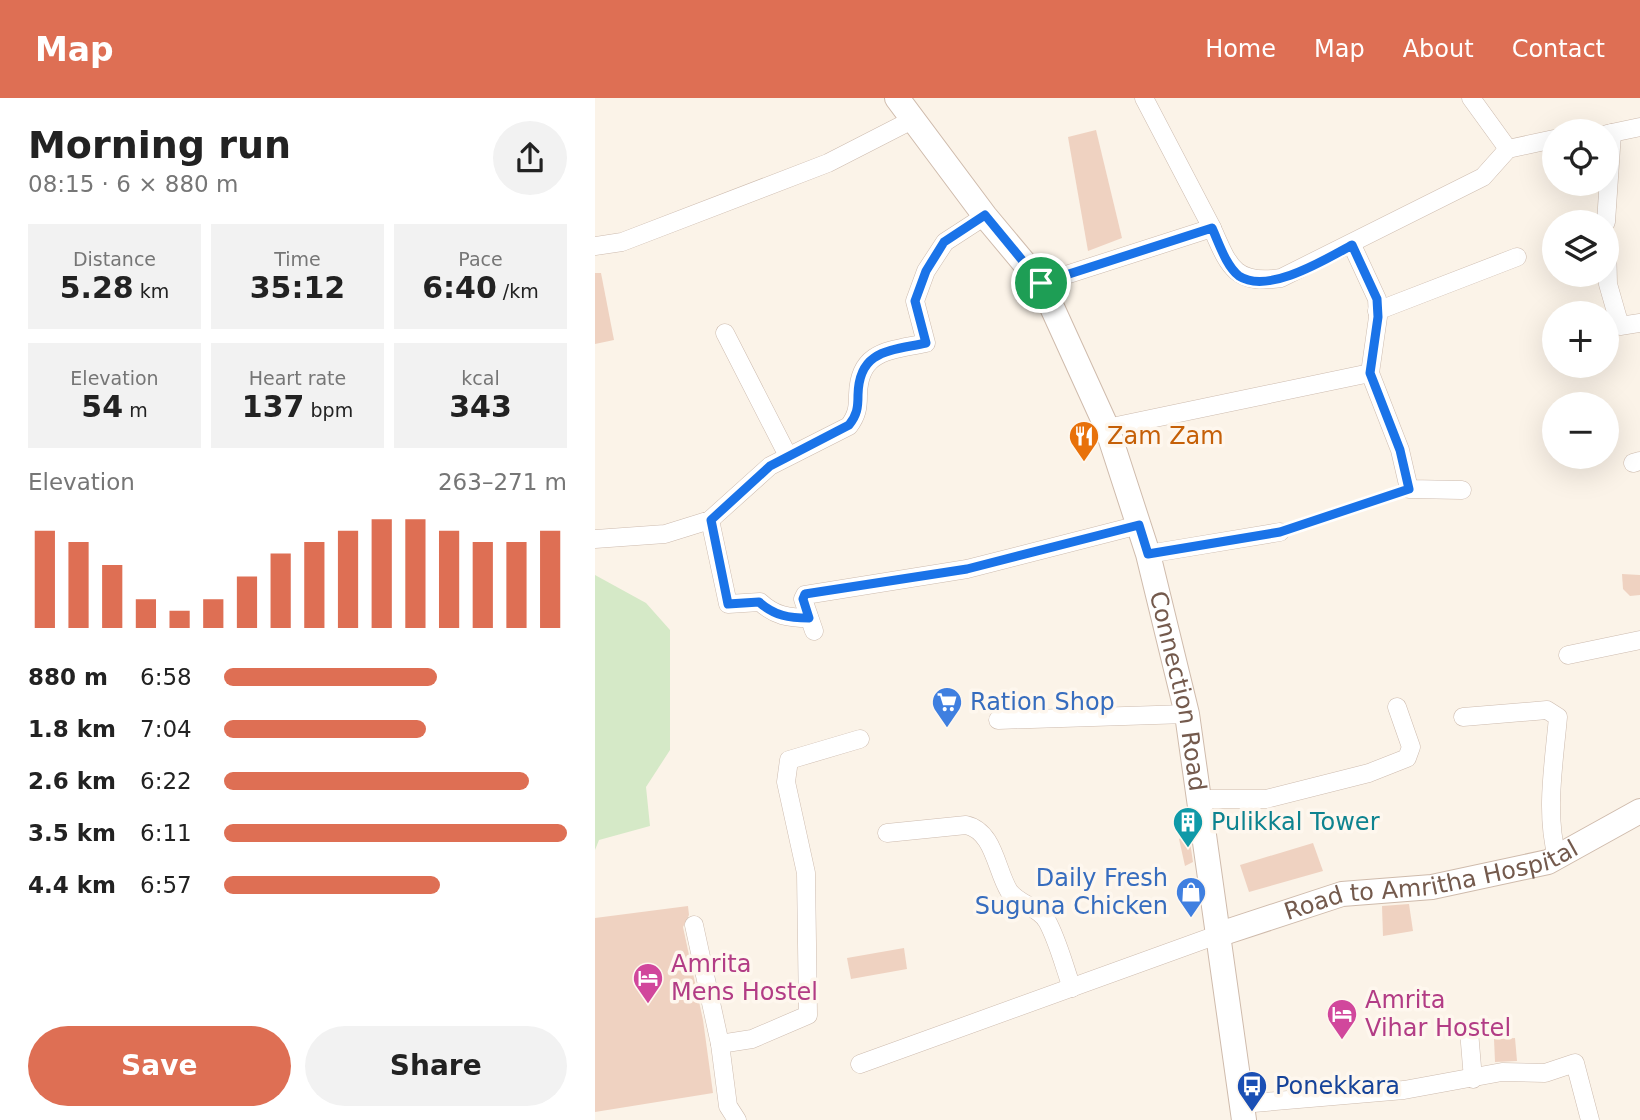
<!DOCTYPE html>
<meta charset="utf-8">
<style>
:root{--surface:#fff;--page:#f2f2f2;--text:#222;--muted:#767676;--accent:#de6f54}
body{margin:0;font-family:"DejaVu Sans",sans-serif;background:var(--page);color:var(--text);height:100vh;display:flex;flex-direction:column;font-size:26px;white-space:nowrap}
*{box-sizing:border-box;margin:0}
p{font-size:23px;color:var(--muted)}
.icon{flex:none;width:38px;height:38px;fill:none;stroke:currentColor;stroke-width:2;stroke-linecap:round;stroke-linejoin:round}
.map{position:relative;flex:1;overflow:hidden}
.drawer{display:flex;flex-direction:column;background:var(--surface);width:595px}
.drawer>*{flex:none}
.fabs{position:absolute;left:947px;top:21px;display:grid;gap:14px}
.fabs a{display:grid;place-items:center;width:77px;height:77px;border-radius:50%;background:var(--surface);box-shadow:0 7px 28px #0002;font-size:35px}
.pin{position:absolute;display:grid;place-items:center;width:60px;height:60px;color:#fff;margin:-30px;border:4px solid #fff;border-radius:50%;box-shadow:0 2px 7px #0007}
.round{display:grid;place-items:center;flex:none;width:74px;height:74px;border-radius:37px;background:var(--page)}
.headline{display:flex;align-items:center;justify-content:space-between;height:119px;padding:0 28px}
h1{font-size:38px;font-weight:700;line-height:52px}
.stats{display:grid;grid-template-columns:repeat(3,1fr);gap:10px;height:119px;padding:7px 28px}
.stats div{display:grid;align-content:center;border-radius:0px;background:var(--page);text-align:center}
.stats b{font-size:30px;font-weight:700}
.stats small{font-size:19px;font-weight:400}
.stats p{font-size:19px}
.chart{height:196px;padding:14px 28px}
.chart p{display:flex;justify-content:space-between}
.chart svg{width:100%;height:126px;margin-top:7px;stroke:var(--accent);stroke-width:6}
.button{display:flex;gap:14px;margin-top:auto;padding:14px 28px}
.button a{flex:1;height:80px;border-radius:42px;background:var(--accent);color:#fff;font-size:28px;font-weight:700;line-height:80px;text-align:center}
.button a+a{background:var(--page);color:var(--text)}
ul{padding:0 28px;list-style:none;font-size:23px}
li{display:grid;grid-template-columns:112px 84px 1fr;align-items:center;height:52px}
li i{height:18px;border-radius:9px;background:var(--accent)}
header{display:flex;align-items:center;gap:42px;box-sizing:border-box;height:98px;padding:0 35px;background:var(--accent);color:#fff}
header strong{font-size:33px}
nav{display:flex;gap:38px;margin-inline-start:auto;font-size:24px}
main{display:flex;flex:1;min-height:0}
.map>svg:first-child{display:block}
.green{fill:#d5e9c7}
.building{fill:#efd2c1}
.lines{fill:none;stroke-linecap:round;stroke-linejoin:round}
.street-casing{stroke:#cdbbae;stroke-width:19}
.secondary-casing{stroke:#cfbbac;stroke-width:26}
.path{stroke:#d4b5a4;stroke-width:2.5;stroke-dasharray:2 5;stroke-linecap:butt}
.street{stroke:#fff;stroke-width:18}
.secondary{stroke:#fff;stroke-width:24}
.route-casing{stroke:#fff;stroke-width:14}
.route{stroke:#1a73e8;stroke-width:9}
.labels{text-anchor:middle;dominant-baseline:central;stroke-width:7;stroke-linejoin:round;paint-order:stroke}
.food-label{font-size:24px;fill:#c56008;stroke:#fef7ee;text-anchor:start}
.street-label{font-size:24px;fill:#745a4d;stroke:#fef7ee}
.shop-label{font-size:24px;fill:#366cbe;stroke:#fef7ee;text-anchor:start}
.culture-label{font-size:24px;fill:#0d838f;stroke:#fef7ee;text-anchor:start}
.hotel-label{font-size:24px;fill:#b23c85;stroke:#fef7ee;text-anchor:start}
.transit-label{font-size:24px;fill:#164399;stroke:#fef7ee;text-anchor:start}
</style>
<header>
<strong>Map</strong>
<nav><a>Home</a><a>Map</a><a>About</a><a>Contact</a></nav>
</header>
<main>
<section class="drawer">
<div class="headline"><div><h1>Morning run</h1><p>08:15 · 6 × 880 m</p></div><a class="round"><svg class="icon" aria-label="share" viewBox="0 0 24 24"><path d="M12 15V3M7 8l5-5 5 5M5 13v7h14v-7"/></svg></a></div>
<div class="stats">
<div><p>Distance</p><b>5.28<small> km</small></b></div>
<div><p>Time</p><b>35:12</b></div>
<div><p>Pace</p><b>6:40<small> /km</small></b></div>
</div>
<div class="stats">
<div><p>Elevation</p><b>54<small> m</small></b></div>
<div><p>Heart rate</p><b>137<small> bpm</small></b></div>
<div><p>kcal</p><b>343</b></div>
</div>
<div class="chart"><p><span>Elevation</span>263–271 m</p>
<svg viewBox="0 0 160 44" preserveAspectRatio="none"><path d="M5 44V10M15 44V14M25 44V22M35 44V34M45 44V38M55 44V34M65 44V26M75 44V18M85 44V14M95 44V10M105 44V6M115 44V6M125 44V10M135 44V14M145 44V14M155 44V10"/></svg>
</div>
<ul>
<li><b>880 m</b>6:58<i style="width:62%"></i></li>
<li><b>1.8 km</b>7:04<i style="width:59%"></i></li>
<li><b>2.6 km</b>6:22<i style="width:89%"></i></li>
<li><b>3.5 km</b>6:11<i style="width:100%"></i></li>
<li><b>4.4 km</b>6:57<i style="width:63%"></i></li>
</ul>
<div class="button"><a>Save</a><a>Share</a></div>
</section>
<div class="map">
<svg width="1045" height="1022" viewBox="0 0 1045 1022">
<rect width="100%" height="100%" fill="#fbf3e8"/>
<polygon class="green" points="0,477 51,505 75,532 75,652 51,689 55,728 4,742 0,752"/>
<g class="building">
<polygon points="501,32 527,140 493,153 473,39"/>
<polygon points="0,175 6,175 19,242 0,246"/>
<polygon points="1027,476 1045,477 1045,497 1035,498 1028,491"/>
<polygon points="594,737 598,764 590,768 584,741"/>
<polygon points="718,745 728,773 654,794 645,767"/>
<polygon points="814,806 818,833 788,838 787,808"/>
<polygon points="93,808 94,817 88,829 108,922 118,995 0,1014 0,820"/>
<polygon points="309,850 312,871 256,881 252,860"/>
<polygon points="920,940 922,963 900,964 899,941"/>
</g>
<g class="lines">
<g class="street-casing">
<g id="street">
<polyline points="549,0 617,130"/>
<polyline points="876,0 913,51"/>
<polyline points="1012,36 1045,29"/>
<polyline points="1011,124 1017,35"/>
<polyline points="1012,144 1013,186 1025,228 1045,225"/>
<polyline points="757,147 782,201 783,219 775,275 805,352 814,391 867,392"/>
<polyline points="0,148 27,144 233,65 319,21"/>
<path d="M446,185L617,130C634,169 640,187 686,180L888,79L913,51L959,41"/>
<polyline points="782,213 922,159"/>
<polyline points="130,235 193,358"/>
<polyline points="512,330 775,275"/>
<polyline points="1038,365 1045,363"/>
<path d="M115,422L133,506L165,504C180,518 194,520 214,520"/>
<path d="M0,441L70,436L115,422L175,368L254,328C262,317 263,310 263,297C264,252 294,253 331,245L320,203L331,173L350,144L390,118"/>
<polyline points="553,456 685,434"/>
<polyline points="219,533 208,501 210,497 372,471 544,427"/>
<polyline points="973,557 1045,542"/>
<path d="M868,619L952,612L963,619C959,665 950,715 962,759"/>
<polyline points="403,622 592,616"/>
<polyline points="604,701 671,701 774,675 812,660 816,649 802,609"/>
<path d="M292,735L371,727C399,733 401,772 414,793C424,807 443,808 452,823C463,843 469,868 477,890"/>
<polyline points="99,827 125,946"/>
<polyline points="874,933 878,981"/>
<polyline points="265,966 622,837"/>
<polyline points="647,1006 809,992 907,974 950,975 980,965 995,1022"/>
<polyline points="142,1022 133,1008 125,946 157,941 213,917 211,775 191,684 194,662 265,641"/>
</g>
</g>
<g class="secondary-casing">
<g id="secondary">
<path id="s1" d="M302,0L390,118L446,185L512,330L553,456L592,616L649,1022"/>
<path id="s2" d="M622,837L747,796L837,789L953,764L1045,713"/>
</g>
</g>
<polyline class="path" points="701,428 798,396"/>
<use href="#street" class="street"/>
<use href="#secondary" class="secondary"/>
</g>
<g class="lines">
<g class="route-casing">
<path id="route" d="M390,117L446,185L617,130C624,145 631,168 644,178C673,197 731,161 757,147L782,201L783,219L775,275L805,352L814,391L685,434L553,456L544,427L372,471L210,496L208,501L214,520C194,520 180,518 164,504L133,506L116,422L175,368L254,327C262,317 263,310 263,297C264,252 294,253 331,245L320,203L331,173L349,144Z"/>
</g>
<use href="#route" class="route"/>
</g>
<defs>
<g id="restaurant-pin" transform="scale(1.575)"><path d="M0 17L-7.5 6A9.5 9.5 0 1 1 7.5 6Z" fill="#e8710a" stroke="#fef7ee"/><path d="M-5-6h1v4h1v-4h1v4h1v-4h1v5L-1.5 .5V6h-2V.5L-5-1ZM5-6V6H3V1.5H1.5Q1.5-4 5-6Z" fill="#fff"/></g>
<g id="supermarket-pin" transform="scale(1.575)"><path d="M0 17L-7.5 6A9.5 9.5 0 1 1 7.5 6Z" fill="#3f7fe0" stroke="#fef7ee"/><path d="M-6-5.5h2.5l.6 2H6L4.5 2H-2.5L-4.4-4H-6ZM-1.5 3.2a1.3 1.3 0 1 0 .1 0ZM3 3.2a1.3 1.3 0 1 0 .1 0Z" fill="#fff"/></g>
<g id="building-pin" transform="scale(1.575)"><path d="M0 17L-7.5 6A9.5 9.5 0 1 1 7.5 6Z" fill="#0f9aa8" stroke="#fef7ee"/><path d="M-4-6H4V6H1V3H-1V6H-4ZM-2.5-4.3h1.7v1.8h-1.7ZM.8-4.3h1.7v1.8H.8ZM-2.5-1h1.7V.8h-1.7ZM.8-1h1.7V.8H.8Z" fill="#fff"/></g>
<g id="shop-pin" transform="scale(1.575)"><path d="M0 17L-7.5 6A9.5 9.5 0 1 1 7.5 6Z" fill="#3f7fe0" stroke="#fef7ee"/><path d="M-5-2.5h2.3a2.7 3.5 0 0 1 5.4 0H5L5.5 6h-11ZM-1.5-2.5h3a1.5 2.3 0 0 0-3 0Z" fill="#fff"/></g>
<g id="hotel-pin" transform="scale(1.575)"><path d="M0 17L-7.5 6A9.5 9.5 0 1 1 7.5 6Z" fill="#d1479c" stroke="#fef7ee"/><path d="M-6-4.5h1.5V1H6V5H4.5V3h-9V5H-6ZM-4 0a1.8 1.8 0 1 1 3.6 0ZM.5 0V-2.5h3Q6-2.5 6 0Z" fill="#fff"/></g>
<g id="bus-pin" transform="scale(1.575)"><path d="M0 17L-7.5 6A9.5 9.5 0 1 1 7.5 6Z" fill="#1a4fb4" stroke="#fef7ee"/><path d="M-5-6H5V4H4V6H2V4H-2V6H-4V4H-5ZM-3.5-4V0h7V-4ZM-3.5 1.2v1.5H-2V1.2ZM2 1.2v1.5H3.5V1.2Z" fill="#fff"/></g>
</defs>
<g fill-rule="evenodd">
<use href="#restaurant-pin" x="489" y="338"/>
<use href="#supermarket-pin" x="352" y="604"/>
<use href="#building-pin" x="593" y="724"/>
<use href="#shop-pin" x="596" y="794"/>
<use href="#hotel-pin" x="53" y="880"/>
<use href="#hotel-pin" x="747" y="916"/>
<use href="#bus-pin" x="657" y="988"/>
</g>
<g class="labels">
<g class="food-label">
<text x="512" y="338">Zam Zam</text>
</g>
<g class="street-label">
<text stroke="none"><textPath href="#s1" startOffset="667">Connection Road</textPath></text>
<text stroke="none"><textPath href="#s2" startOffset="222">Road to Amritha Hospital</textPath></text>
</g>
<g class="shop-label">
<text x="375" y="604">Ration Shop</text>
<text x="573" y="780" text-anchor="end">Daily Fresh<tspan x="573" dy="28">Suguna Chicken</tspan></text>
</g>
<g class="culture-label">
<text x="616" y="724">Pulikkal Tower</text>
</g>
<g class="hotel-label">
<text x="76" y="866">Amrita<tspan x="76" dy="28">Mens Hostel</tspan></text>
<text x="770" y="902">Amrita<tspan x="770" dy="28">Vihar Hostel</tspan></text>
</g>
<g class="transit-label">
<text x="680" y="988">Ponekkara</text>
</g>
</g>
</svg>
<div class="fabs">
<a><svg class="icon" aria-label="locate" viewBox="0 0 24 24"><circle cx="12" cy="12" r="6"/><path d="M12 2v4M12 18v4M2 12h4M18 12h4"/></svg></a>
<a><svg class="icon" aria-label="layers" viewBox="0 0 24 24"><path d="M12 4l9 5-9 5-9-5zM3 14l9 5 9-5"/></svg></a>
<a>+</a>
<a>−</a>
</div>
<div class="pin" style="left:446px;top:185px;background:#1e9e55"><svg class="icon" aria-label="arrive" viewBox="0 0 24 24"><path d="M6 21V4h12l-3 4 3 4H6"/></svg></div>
</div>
</main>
